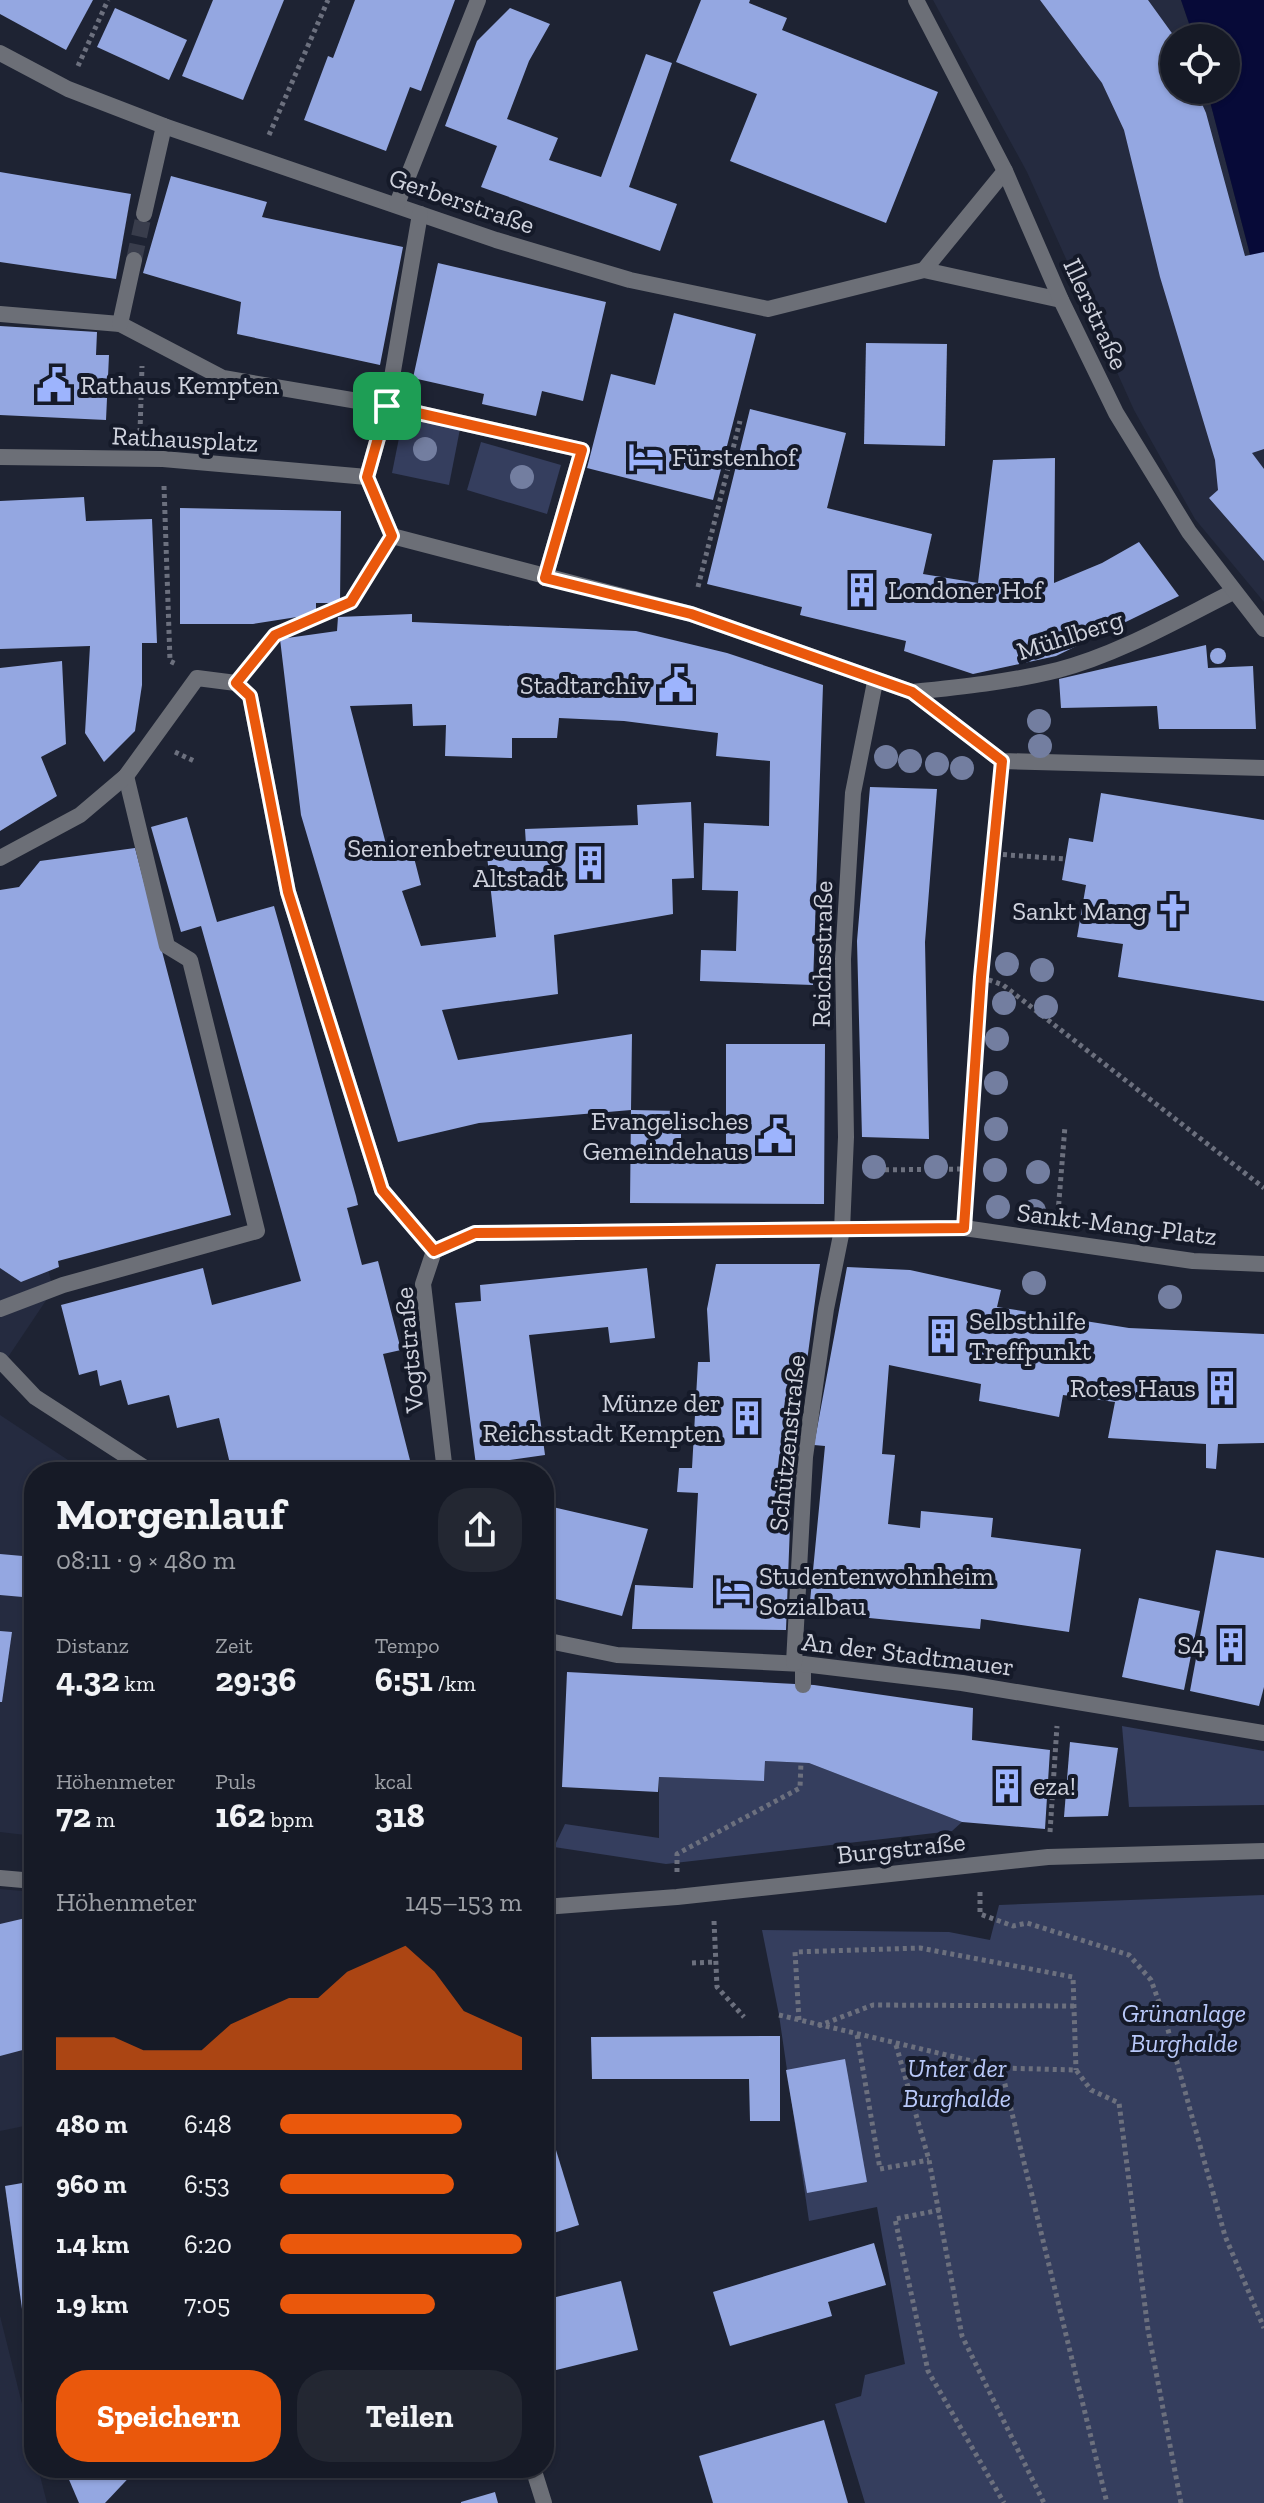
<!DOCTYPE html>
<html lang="de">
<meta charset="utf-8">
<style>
:root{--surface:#161a26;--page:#232732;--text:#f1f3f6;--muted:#9ea1a7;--line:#353843;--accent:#ea580c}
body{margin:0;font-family:"Zilla Slab",serif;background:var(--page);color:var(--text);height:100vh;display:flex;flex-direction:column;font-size:30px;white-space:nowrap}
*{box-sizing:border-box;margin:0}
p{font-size:26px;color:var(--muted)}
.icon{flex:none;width:44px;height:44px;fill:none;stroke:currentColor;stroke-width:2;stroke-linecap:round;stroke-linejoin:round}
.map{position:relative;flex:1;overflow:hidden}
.side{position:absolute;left:24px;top:1462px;width:530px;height:1016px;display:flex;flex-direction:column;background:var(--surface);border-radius:32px;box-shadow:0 2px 6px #0004,0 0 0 2px var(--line)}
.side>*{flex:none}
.fabs{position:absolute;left:1160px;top:24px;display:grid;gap:16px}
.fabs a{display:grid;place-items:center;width:80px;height:80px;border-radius:50%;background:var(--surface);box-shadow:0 2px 6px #0004,0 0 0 2px var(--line);font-size:40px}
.pin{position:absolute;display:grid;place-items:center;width:68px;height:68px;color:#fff;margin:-34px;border-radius:16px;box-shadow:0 4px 12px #0006}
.round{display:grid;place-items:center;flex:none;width:84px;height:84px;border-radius:32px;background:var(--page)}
.headline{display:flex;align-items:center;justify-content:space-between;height:136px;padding:0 32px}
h1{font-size:44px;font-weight:700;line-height:60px}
.metrics{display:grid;grid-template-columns:repeat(3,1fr);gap:12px;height:136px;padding:8px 32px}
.metrics div{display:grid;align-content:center}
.metrics b{font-size:34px;font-weight:700}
.metrics small{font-size:22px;font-weight:400}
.metrics p{font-size:22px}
.chart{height:224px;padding:16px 32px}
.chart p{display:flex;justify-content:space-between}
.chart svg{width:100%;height:144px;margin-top:8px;fill:var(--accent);opacity:.7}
.action{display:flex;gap:16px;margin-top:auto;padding:16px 32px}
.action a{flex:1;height:92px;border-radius:32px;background:var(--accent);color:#fff;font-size:32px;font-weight:700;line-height:92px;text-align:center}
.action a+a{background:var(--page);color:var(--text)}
ul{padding:0 32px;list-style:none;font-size:26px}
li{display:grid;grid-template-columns:128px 96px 1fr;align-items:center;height:60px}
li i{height:20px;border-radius:10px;background:var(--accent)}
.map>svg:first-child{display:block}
.built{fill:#252b40}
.green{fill:#353e5e}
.water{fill:#070a38}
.building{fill:#94a7e1}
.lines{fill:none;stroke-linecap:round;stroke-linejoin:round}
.minor-tunnel{stroke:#393d4c;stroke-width:16;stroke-dasharray:16 8;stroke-linecap:butt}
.path{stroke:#6c707e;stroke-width:5;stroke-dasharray:4 4;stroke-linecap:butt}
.service{stroke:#6c6f77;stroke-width:16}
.minor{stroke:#6c6f77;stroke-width:16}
.tertiary{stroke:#6c6f77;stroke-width:16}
.tree{fill:#737ea0}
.route-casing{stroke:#fff;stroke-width:16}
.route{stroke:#ea580c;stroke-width:10}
.labels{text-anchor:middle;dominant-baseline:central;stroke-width:8;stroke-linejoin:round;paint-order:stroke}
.street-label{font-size:26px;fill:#cfd2dd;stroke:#151a29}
.poi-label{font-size:26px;fill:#cfd2dd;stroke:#151a29;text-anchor:end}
.park-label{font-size:26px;font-style:italic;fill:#b9c9fa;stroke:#151a29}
</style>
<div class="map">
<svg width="1264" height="2503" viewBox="0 0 1264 2503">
<rect width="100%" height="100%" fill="#1e2333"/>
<g class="built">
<polygon points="933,0 1181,0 1194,38 1174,38 1174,90 1207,90 1264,308 1264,602 1195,519 1134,410 1027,172"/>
<polygon points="0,1058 53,1290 0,1369"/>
<polygon points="0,1415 86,1472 34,1472 34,1836 0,1832"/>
<polygon points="0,1889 34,1892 34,2124 0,2131"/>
<polygon points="0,2316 34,2452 34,2468 38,2468 47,2503 0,2503"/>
</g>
<g class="green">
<polygon points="403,418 460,429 449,485 392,473"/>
<polygon points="481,442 561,465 547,514 467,490"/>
<polygon points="1122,1726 1264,1751 1264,1805 1129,1807"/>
<polygon points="765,1761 809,1763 962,1822 952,1831 666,1864 554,1847 565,1824 659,1838 659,1777 764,1781"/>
<polygon points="1264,1895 1264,2503 865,2503 835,2404 861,2396 865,2375 905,2364 877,2207 809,2221 779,2015 762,1930 949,1932 990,1940 999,1905"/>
</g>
<polygon class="water" points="1181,0 1264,0 1264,308 1207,90 1226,90 1226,38 1194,38"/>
<g class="building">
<polygon points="0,0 93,0 66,50 0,14"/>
<polygon points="213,0 284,0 243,100 182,76"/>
<polygon points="355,0 455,0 421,91 410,87 386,151 304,120 328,56 333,58"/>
<polygon points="701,0 750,0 749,3 787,18 782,30 938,92 886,223 730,161 757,94 676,62"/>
<polygon points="1040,0 1148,0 1174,36 1174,90 1196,90 1206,113 1245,256 1264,252 1264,449 1252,453 1264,469 1264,561 1209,498 1218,490 1215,460 1160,277 1124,130 1102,83"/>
<polygon points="115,8 187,40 169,80 97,47"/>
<polygon points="510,8 550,24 529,61 507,119 558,138 549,160 601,177 646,54 672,63 629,187 677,204 660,251 481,187 497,146 445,126 477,41"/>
<polygon points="0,172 131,194 116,279 0,262"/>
<polygon points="171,176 267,202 262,217 403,247 380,365 237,334 241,302 143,273"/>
<polygon points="438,263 606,302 583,401 542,391 536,416 482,404 484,394 413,378"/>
<polygon points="674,313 756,334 713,500 587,468 611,374 655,385"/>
<polygon points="0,326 97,332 96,355 109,355 106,420 0,415"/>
<polygon points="866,343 947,344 945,446 864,444"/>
<polygon points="750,409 846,433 827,508 932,534 923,574 978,583 993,460 1055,458 1054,583 1102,563 1139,542 1179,596 1056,656 973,674 904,651 906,641 800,615 802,607 707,584"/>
<polygon points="84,497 86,521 152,519 157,643 142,643 142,685 135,731 104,762 85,733 90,646 0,649 0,501"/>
<polygon points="180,508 341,511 340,603 316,603 316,614 253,624 180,624"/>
<polygon points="412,614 412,622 636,631 727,653 823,685 813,985 700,981 701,950 736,951 738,891 702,890 704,823 769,826 770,761 716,756 718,733 624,721 559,718 557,738 512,738 512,758 445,756 446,725 413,726 412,704 350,706 387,848 410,842 421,885 402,891 421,946 496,937 486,847 526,845 525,829 638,825 637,805 691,802 694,878 672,879 673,914 554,935 558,994 442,1010 458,1060 632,1034 631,1110 479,1123 398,1142 301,815 280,639 337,631 338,617"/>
<polygon points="1206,645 1208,668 1253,666 1256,729 1159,729 1157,706 1061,708 1059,679"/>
<circle cx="1218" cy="656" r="8"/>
<polygon points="62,661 66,744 41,757 57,796 0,831 0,668"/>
<polygon points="870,787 937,789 925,942 929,1139 862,1137 857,941"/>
<polygon points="1101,793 1264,820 1264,1001 1118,977 1123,944 1077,937 1086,885 1062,880 1069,838 1093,842"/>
<polygon points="187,817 217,922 274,906 356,1196 358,1205 347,1208 362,1265 378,1261 401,1350 383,1354 413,1472 232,1472 219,1418 177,1428 169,1395 128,1405 121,1380 100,1386 97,1370 79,1375 61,1305 203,1268 212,1305 301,1281 201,926 181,932 151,827"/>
<polygon points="135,848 231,1215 58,1261 59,1267 21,1282 0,1268 0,890 19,887 40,861"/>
<polygon points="726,1044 825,1044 824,1204 630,1203 631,1110 681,1111 681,1161 726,1161"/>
<polygon points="716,1264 820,1264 792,1473 786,1630 632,1629 635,1585 693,1588 698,1493 677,1492 679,1468 692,1468 698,1362 710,1362 707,1309"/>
<polygon points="847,1267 910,1270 1001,1290 997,1307 1129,1328 1264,1334 1264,1443 1218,1444 1216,1469 1206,1468 1206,1444 1108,1438 1115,1402 1063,1395 1059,1417 979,1401 981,1384 889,1365 882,1454 895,1455 888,1524 920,1528 921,1511 993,1518 991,1537 1081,1549 1069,1632 981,1619 980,1629 809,1612 825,1446 814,1445"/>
<polygon points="647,1268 655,1338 610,1343 608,1327 529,1335 545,1455 476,1465 455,1303 481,1301 480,1285"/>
<polygon points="544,1505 648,1529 622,1616 544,1596"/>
<polygon points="1216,1550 1264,1558 1264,1687 1259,1706 1190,1691"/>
<polygon points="0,1554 34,1557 34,1598 0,1595"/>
<polygon points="1139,1598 1200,1611 1184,1690 1122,1677"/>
<polygon points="0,1631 12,1632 2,1702 0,1702"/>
<polygon points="567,1672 814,1685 973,1708 972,1740 1050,1750 1045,1829 962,1822 809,1763 765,1761 764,1781 659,1777 658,1792 562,1787"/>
<polygon points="1070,1742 1118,1748 1108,1816 1064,1817"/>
<polygon points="544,1787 555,1788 554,1847 544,1847"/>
<polygon points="30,1917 34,1934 34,2047 0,2056 0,1924"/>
<polygon points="780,2036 780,2121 750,2121 749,2079 592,2079 591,2037"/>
<polygon points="845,2059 867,2182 807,2193 786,2070"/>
<polygon points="544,2111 579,2225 544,2236"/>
<polygon points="34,2181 34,2381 32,2381 5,2186"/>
<polygon points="874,2243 886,2285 828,2302 832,2316 730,2346 713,2292"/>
<polygon points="621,2281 638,2350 544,2373 544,2300"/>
<polygon points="824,2420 848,2503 713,2503 699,2456"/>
<polygon points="64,2468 138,2468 105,2503 79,2503"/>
<polygon points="495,2492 498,2503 461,2503 461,2502"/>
</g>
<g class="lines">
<polyline class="minor-tunnel" points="134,260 144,214"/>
<g class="path">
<polyline points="78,66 108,0"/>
<polyline points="269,135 328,0"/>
<polyline points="140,432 142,366"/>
<polyline points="164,486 170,661 176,664"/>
<polyline points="698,587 740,421"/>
<polyline points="254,663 275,635 351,602 379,558"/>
<polyline points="175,752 194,761"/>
<polyline points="995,854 1065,859"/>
<polyline points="981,977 1003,985 1264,1188"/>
<polyline points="869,1170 967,1169"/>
<polyline points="965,1203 981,977 1000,787"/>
<polyline points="1058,1213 1065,1126"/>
<polyline points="1050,1832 1057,1726"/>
<polyline points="677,1872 677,1854 800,1788 801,1762"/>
<polyline points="980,1892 980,1914 1013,1926 1027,1923 1129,1955 1151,1980 1165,2019 1225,2236 1264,2328"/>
<polyline points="714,1921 717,1987 744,2017"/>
<polyline points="692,1963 716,1962"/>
<polyline points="779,2015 1001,2068 1076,2070 1091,2090 1119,2103 1148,2330 1181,2503"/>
<polyline points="799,2020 795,1952 920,1948 1073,1977 1076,2070"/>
<polyline points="818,2026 873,2005 1074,2006"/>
<polyline points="857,2035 880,2169 929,2160"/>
<polyline points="896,2045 929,2160 962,2336 1044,2503"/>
<polyline points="1001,2068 1107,2503"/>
<polyline points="940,2210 895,2219 928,2371 1004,2503"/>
</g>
<g class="service">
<polyline points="0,1309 63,1285 257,1231 190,960 167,946 126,776"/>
<polyline points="803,1685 803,1664"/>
</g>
<g class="minor">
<polyline points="0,53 68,89 164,126 496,240 630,280 768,309 924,270 1061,300"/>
<polyline points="397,204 478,0"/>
<polyline points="144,214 164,126"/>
<polyline points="420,214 387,406 367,477 392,536 691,614 912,692 1002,761 1264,768"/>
<polyline points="924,270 1005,171"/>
<polyline points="0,314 120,324 223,378 387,406 582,450 545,578"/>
<polyline points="120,324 134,260"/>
<polyline points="0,457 163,459 367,477"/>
<path d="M912,692C961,687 1010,682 1058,670C1119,654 1177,620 1233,592"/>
<polyline points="0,858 80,815 126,776 197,678 236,683 250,696 288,892 382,1190 434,1251"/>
<polyline points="434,1251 475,1233 964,1228 1193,1261 1264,1264"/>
<polyline points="434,1251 423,1284 445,1472"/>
<polyline points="0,1360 35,1397 151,1472"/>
<polyline points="544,1640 617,1655 803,1664 962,1683 1264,1733"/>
<polyline points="794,1663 805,1457 826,1309 842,1230 846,1137 843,959 853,793 875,682"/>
<polyline points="533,2468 544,2503"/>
</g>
<g class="tertiary">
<polyline points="916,0 1005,171 1061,300 1116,413 1189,532 1264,629"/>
<polyline points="0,1878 34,1881"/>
<polyline points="544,1907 677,1897 1048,1857 1264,1851"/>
</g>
</g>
<g class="tree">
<circle cx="425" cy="449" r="12"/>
<circle cx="522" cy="477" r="12"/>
<circle cx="1039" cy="721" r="12"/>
<circle cx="1040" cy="746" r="12"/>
<circle cx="886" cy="757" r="12"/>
<circle cx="910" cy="761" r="12"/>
<circle cx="937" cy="764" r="12"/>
<circle cx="962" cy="768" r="12"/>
<circle cx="1007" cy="964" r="12"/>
<circle cx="1042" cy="970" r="12"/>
<circle cx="1004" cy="1003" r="12"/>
<circle cx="1046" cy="1007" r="12"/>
<circle cx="997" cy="1039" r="12"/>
<circle cx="996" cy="1083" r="12"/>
<circle cx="996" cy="1129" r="12"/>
<circle cx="874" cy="1167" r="12"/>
<circle cx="936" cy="1167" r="12"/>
<circle cx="995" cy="1170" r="12"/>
<circle cx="1038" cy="1172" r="12"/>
<circle cx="998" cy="1207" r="12"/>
<circle cx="1034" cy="1211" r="12"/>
<circle cx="1034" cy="1283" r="12"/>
<circle cx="1170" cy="1297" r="12"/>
</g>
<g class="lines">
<g class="route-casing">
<polygon id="route" points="387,406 582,450 545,578 691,614 912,692 1002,761 981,977 964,1228 475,1233 434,1251 382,1190 288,892 250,696 236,683 275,635 351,602 392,536 367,477"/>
</g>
<use href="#route" class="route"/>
</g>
<defs>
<g id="civic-bare" transform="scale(2.76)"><path d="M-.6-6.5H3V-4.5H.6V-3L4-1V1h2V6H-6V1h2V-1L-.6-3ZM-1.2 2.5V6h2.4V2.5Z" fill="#9db4fd" stroke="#151a29" stroke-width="2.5" paint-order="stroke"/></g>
<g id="hotel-bare" transform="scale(2.76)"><path d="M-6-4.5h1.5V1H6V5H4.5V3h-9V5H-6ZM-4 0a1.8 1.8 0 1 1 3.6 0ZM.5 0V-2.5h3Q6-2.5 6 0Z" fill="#9db4fd" stroke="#151a29" stroke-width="2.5" paint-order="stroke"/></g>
<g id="building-bare" transform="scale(2.76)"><path d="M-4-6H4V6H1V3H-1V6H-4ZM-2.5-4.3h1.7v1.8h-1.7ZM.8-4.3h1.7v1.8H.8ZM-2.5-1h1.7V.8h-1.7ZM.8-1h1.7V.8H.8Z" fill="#9db4fd" stroke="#151a29" stroke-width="2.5" paint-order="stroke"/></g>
<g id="church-bare" transform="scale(2.76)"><path d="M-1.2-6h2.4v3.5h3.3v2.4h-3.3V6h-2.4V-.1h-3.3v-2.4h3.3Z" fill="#9db4fd" stroke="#151a29" stroke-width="2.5" paint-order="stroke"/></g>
</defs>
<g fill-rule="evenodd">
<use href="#civic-bare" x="54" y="385"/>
<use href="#hotel-bare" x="646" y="457"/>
<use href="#building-bare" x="862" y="590"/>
<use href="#civic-bare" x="676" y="685"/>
<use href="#building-bare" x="590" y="863"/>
<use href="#church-bare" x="1173" y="911"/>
<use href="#civic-bare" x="775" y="1136"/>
<use href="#building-bare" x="943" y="1336"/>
<use href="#building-bare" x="1222" y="1388"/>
<use href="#building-bare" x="747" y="1418"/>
<use href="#hotel-bare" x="733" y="1591"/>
<use href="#building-bare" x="1231" y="1645"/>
<use href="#building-bare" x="1007" y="1786"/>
</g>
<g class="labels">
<g class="street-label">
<text transform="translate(462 201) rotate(19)">Gerberstraße</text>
<text transform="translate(1096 314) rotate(65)">Illerstraße</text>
<text transform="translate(185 439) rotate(3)">Rathausplatz</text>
<text transform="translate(1070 635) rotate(-18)">Mühlberg</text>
<text transform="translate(822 954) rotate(-89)">Reichsstraße</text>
<text transform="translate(1117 1224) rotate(7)">Sankt-Mang-Platz</text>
<text transform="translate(409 1350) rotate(-95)">Vogtstraße</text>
<text transform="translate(787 1443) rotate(-84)">Schützenstraße</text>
<text transform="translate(908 1654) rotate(7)">An der Stadtmauer</text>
<text transform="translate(901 1848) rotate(-6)">Burgstraße</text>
</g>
<g class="poi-label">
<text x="80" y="385" text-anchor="start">Rathaus Kempten</text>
<text x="672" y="457" text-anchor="start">Fürstenhof</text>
<text x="888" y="590" text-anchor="start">Londoner Hof</text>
<text x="650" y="685">Stadtarchiv</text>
<text x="564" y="848">Seniorenbetreuung<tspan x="564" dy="30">Altstadt</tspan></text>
<text x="1147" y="911">Sankt Mang</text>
<text x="749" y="1121">Evangelisches<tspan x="749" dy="30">Gemeindehaus</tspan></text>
<text x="969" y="1321" text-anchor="start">Selbsthilfe<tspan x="969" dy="30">Treffpunkt</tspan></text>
<text x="1196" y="1388">Rotes Haus</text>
<text x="721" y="1403">Münze der<tspan x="721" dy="30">Reichsstadt Kempten</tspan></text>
<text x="759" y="1576" text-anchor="start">Studentenwohnheim<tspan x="759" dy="30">Sozialbau</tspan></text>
<text x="1205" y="1645">S4</text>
<text x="1033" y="1786" text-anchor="start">eza!</text>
</g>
<g class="park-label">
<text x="1184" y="2013">Grünanlage<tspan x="1184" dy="30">Burghalde</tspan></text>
<text x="957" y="2068">Unter der<tspan x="957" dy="30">Burghalde</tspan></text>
</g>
</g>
</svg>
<div class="fabs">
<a><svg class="icon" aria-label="locate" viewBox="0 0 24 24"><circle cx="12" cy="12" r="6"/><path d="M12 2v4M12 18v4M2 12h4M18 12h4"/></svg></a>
</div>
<div class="pin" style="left:387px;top:406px;background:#1e9e55"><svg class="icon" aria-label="arrive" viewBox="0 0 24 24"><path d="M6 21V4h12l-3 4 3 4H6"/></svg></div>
<section class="side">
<div class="headline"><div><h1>Morgenlauf</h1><p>08:11 · 9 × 480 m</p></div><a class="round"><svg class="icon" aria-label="share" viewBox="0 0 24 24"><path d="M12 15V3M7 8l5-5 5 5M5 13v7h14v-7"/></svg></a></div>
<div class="metrics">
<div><p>Distanz</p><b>4.32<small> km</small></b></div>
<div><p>Zeit</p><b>29:36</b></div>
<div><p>Tempo</p><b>6:51<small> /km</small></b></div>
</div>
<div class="metrics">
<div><p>Höhenmeter</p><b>72<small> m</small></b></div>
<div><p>Puls</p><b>162<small> bpm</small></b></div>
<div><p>kcal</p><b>318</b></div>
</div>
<div class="chart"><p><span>Höhenmeter</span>145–153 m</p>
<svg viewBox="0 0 160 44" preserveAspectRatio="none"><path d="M0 44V34L10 34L20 34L30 38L40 38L50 38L60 30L70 26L80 22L90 22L100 14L110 10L120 6L130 14L140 26L150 30L160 34V44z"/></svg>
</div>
<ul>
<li><b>480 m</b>6:48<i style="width:75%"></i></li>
<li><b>960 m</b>6:53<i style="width:72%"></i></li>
<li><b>1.4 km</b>6:20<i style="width:100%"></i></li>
<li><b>1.9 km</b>7:05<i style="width:64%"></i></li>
</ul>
<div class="action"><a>Speichern</a><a>Teilen</a></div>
</section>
</div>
